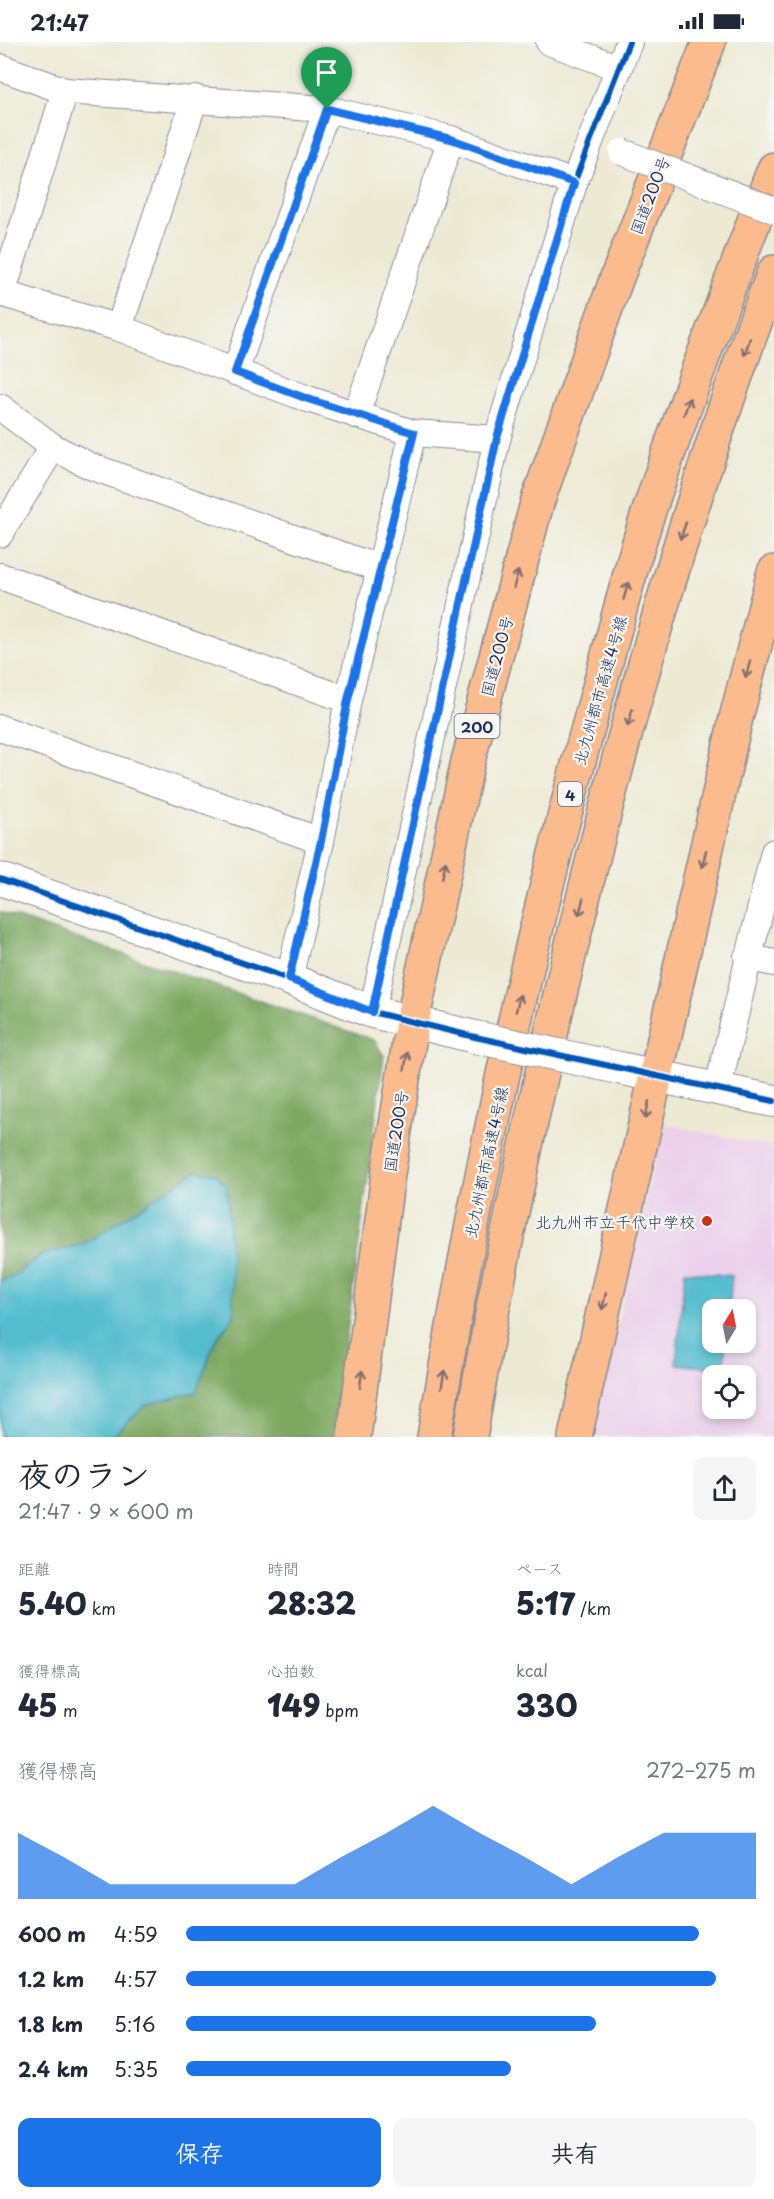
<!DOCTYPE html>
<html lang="ja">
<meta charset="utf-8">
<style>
:root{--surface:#fff;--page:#f6f6f7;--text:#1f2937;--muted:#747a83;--accent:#1a73e8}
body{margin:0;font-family:"Playpen Sans","Klee One",sans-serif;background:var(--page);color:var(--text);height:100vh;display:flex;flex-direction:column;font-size:22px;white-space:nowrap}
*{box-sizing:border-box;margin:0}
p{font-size:20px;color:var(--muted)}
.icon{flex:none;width:33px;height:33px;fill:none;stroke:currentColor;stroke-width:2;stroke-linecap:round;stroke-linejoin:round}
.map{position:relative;height:1395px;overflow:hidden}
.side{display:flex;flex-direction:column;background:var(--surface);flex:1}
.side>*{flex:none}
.needle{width:39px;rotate:10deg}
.fabs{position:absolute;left:702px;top:1257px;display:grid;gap:12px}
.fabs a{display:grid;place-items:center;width:54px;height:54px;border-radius:12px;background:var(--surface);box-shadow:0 3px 9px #0003;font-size:30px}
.pin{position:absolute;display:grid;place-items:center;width:51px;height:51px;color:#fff;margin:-62px -26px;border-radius:50% 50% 50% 0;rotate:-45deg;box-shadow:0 0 6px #0007}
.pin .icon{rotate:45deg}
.round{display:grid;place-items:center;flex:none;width:63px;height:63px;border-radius:12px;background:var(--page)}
.summary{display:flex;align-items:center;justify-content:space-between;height:102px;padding:0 18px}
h1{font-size:33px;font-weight:800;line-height:45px}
.stats{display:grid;grid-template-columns:repeat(3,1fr);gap:9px;height:102px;padding:6px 18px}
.stats div{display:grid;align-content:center}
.stats b{font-size:30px;font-weight:800}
.stats small{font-size:16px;font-weight:400}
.stats p{font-size:16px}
.chart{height:168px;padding:12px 18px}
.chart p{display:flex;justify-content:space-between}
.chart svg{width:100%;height:108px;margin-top:6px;fill:var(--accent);opacity:.7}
.action{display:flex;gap:12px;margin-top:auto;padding:12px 18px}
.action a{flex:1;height:69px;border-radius:12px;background:var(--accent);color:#fff;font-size:24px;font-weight:800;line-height:69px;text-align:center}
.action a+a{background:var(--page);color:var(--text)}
ul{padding:0 18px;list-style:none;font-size:20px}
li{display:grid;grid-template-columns:96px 72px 1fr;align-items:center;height:45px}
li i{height:15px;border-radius:8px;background:var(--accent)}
.status{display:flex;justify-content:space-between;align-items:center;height:42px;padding:0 30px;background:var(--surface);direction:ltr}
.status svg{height:16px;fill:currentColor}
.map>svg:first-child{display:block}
.built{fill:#ebd1eb;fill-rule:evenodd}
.forest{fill:#7da860;stroke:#4c6c5f;stroke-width:1.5}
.water{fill:#52bdce;stroke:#367696;stroke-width:1.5}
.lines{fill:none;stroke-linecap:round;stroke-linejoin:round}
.minor-casing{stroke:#848c99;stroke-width:28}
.tertiary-casing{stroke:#848c99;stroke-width:34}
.trunk-casing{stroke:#848c99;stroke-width:36}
.motorway-casing{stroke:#848c99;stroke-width:36}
.minor{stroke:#fff;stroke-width:26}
.tertiary{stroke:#fff;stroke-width:32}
.trunk{stroke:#fbbb8c;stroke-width:33}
.motorway{stroke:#fbbb8c;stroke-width:33}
.minor-bridge-casing{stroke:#848c99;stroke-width:28;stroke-linecap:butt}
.tertiary-bridge-casing{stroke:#848c99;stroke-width:34;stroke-linecap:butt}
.minor-bridge{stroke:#fff;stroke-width:26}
.tertiary-bridge{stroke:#fff;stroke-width:32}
.cycleway-casing{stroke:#f6f6f2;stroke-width:10}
.cycleway{stroke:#0057b8;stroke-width:6}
.oneway{stroke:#806e73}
.route-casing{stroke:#fff;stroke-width:12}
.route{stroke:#1a73e8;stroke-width:8}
.poi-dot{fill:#c8321e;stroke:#f6f6f2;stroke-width:2}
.labels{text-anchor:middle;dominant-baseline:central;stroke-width:4.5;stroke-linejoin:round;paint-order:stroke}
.shield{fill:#f6f6f2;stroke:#5d6b8a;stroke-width:1.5}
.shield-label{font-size:15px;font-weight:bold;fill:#1b2f5e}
.street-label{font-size:16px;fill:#1b2f5e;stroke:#f6f6f2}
.poi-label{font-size:16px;fill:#1b2f5e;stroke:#f6f6f2;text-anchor:end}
</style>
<div class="status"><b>21:47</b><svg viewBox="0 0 49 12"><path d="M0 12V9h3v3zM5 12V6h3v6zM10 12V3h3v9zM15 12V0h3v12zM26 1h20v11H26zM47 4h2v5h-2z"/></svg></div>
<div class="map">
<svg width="774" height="1395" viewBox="0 0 774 1395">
<rect width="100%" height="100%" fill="#f6f6f2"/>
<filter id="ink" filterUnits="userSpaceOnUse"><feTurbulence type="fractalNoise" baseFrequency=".0167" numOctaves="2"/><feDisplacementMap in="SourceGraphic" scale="12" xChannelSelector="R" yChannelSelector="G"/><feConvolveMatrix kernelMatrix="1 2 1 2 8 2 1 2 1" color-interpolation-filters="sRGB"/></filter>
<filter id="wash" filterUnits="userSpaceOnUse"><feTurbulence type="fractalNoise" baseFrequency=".008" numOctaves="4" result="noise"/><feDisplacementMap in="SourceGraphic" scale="24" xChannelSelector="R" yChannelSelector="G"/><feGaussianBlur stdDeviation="1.35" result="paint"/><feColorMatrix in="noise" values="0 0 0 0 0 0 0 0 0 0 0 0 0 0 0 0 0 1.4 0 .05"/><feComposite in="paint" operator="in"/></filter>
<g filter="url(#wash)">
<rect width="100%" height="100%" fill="#edead4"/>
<path class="built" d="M663,1081L774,1106V1395H592ZM712,1268H746V1300H712ZM712,1334H746V1366H712Z"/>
<polygon class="forest" points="0,870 374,998 384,1014 333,1395 112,1395 146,1363 196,1350 215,1299 234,1274 214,1131 196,1129 84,1202 41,1213 11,1236 0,1239"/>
<g class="water">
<polygon points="196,1129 214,1131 227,1144 234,1274 215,1299 196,1350 146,1363 112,1395 0,1395 0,1239 11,1236 41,1213 84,1202"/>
<polygon points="685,1229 732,1234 729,1267 712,1268 712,1300 726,1301 723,1327 676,1322"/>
</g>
</g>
<g filter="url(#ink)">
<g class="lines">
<g class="minor-casing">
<g id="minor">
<polyline points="549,0 619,26"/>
<polyline points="0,25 65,49 327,67 451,97 574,141"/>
<polyline points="0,251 119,286 308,357 413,391 497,397"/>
<polyline points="2,252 65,49"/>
<polyline points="119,286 195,56"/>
<polyline points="235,330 327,67"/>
<polyline points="0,365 53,405 90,424 381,527"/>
<polyline points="356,373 451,97"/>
<polyline points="0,492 53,405"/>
<polyline points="0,534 348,658"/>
<polyline points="0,686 321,799"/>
<polyline points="747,915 774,921"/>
<polyline points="289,937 321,799 348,658 413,391"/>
<polyline points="372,970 497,397 574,141 629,0"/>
<polyline points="718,1045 774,810"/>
</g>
</g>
<g class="tertiary-casing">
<g id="tertiary">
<polyline points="0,837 289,937 372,970 475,995"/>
<polyline points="619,1026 774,1059"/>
</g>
</g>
<g class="trunk-casing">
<g id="trunk">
<polyline points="354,1395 387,1139 412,981 467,723 537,461 616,238 709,0"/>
<polyline points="575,1395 736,676 774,530"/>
</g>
</g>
<g class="motorway-casing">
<g id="motorway">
<path d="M434,1395C475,1145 529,897 597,653C613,596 627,538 645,481C684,362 729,244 774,127"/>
<path d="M470,1395C499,1220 537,1046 579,873C632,655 694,439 774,230"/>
</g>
</g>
<use href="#minor" class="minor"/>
<use href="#tertiary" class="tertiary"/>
<use href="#trunk" class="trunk"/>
<use href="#motorway" class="motorway"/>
<g class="minor-bridge-casing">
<polyline id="minor-bridge" points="622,110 774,168"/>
</g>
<g class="tertiary-bridge-casing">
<polyline id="tertiary-bridge" points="475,995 619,1026"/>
</g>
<use href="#minor-bridge" class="minor-bridge"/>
<use href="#tertiary-bridge" class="tertiary-bridge"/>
<g class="cycleway-casing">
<g id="cycleway">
<polyline points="0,837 289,937 372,970 475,995 774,1059"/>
<polyline points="372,970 497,397 574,141 629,0"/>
</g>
</g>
<use href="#cycleway" class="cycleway"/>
</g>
<defs><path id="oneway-shaft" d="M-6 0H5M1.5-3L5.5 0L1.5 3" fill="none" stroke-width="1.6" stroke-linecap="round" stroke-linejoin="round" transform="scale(1.5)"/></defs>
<g class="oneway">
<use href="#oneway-shaft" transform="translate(747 305) rotate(109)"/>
<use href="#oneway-shaft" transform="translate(687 364) rotate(-71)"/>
<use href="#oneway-shaft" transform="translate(683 489) rotate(109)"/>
<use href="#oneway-shaft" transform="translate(516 537) rotate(-75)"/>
<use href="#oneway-shaft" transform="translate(626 549) rotate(-74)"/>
<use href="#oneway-shaft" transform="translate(748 627) rotate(105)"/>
<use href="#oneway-shaft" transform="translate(630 676) rotate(106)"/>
<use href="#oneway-shaft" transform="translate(704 817) rotate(103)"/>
<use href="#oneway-shaft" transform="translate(444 828) rotate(-78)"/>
<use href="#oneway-shaft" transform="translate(581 865) rotate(104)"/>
<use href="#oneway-shaft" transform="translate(518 961) rotate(-76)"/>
<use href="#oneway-shaft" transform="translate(406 1019) rotate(-81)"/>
<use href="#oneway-shaft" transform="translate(647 1068) rotate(103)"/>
<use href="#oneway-shaft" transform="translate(604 1259) rotate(103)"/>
<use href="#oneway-shaft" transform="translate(361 1337) rotate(-83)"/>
<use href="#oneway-shaft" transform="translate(443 1337) rotate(-81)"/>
</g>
</g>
<g class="lines" filter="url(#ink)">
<g class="route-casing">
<polygon id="route" points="327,67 451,97 574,141 497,396 372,970 289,937 321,799 348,658 414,391 308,357 235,330"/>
</g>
<use href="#route" class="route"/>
</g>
<circle class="poi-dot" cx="707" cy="1179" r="6"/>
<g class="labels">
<g class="shield">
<rect x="454.5" y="672" width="45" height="24" rx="4.5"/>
<rect x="558" y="740" width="24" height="24" rx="4.5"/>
</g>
<g class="shield-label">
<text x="477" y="684">200</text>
<text x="570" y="752">4</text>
</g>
<g class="street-label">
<text transform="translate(649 153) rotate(-69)">国道200号</text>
<text transform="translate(496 614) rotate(-75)">国道200号</text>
<text transform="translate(599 648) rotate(-74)">北九州都市高速4号線</text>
<text transform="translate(395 1089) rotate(-81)">国道200号</text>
<text transform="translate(485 1120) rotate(-78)">北九州都市高速4号線</text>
</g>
<g class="poi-label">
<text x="695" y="1179">北九州市立千代中学校</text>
</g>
</g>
</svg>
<div class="fabs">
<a><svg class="needle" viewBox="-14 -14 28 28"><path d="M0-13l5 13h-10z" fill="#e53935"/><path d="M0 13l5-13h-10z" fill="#747a83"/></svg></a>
<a><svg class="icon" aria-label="locate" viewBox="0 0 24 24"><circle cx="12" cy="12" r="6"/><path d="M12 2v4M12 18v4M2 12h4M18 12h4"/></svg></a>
</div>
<div class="pin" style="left:327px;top:67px;background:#1e9e55"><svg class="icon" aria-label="arrive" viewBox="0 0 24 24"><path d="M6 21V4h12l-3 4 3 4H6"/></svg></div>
</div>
<section class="side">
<div class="summary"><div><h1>夜のラン</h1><p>21:47 · 9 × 600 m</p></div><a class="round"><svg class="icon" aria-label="share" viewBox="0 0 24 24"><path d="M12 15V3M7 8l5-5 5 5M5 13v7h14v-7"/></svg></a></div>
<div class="stats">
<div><p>距離</p><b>5.40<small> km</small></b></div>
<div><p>時間</p><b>28:32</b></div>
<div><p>ペース</p><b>5:17<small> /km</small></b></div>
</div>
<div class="stats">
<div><p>獲得標高</p><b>45<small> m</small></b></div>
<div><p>心拍数</p><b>149<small> bpm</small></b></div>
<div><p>kcal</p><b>330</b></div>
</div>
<div class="chart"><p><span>獲得標高</span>272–275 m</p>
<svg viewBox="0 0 160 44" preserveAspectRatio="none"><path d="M0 44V17L10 27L20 38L30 38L40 38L50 38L60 38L70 27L80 17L90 6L100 17L110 27L120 38L130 27L140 17L150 17L160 17V44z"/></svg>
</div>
<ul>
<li><b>600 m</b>4:59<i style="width:90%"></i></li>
<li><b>1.2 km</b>4:57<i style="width:93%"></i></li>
<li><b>1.8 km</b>5:16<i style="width:72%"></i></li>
<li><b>2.4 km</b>5:35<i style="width:57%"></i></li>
</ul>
<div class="action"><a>保存</a><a>共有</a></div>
</section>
